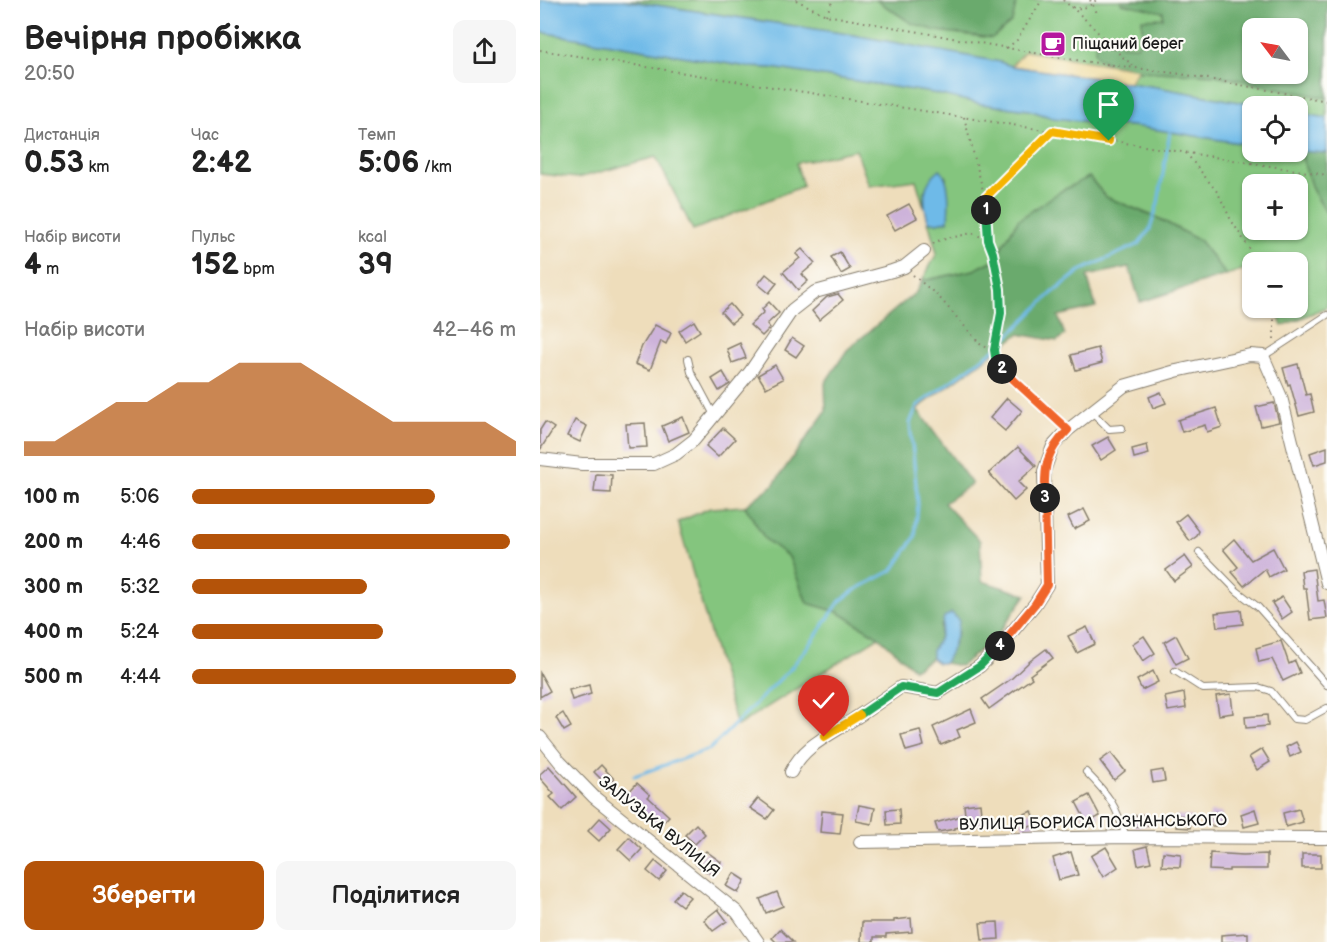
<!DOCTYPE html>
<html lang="uk">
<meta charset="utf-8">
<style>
:root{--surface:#fff;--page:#f6f6f6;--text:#222;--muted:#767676;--accent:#b45309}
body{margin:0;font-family:"Balsamiq Sans",sans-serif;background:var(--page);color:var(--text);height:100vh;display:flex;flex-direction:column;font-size:22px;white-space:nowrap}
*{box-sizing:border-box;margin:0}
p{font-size:20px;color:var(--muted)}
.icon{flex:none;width:33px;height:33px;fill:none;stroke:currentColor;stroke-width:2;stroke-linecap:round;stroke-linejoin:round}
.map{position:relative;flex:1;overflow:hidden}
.details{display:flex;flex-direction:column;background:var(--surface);width:540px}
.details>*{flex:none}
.needle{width:39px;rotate:302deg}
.controls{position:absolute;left:702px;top:18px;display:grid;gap:12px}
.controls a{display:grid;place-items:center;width:66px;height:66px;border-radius:12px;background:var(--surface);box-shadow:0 2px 4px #0004;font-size:30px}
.pin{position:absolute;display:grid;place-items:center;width:51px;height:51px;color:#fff;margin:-62px -26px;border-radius:50% 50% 50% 0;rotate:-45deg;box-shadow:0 0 6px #0007}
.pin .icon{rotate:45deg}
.km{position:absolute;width:30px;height:30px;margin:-15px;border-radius:50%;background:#222;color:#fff;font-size:16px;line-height:30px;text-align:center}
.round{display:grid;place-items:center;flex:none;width:63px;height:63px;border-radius:12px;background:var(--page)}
.head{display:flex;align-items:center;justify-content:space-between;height:102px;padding:0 24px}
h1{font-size:33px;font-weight:800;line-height:45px}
.stats{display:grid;grid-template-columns:repeat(3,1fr);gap:9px;height:102px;padding:6px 24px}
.stats div{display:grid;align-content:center}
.stats b{font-size:30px;font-weight:800}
.stats small{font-size:16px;font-weight:400}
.stats p{font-size:16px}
.chart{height:168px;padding:12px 24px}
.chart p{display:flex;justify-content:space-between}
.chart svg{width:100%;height:108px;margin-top:6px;fill:var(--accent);opacity:.7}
.cta{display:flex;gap:12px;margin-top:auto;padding:12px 24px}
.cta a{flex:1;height:69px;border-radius:12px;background:var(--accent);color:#fff;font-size:24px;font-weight:800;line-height:69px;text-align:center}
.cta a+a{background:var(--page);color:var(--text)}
ul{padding:0 24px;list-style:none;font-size:20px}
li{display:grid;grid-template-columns:96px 72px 1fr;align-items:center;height:45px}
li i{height:15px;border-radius:8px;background:var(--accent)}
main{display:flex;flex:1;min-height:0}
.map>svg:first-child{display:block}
.green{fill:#84c57e;stroke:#50704d;stroke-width:1.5;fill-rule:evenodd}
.forest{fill:#6baa6d;stroke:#446344;stroke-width:1.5;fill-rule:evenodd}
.sand{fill:#eeda9e;stroke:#857b5d;stroke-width:1.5}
.water{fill:#6ebae8;stroke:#456b82;stroke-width:1.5}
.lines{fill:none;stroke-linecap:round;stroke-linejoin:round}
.stream{stroke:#6ebae8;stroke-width:3}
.building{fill:#cdb3da}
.service-casing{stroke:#857c6c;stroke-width:8}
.minor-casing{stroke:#857c6c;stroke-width:14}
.path{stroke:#857c6c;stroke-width:2;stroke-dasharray:1.5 4.5;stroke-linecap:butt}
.service{stroke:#fff;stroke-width:6}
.minor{stroke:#fff;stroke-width:12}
.split-1-casing{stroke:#fff;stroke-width:12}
.split-2-casing{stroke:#fff;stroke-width:12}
.split-3-casing{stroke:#fff;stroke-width:12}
.split-4-casing{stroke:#fff;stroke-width:12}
.split-5-casing{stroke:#fff;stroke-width:12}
.split-6-casing{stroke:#fff;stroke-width:12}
.split-1{stroke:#f5b400;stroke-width:8}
.split-2{stroke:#22a559;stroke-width:8}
.split-3{stroke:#f0652b;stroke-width:8}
.split-4{stroke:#f0652b;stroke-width:8}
.split-5{stroke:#22a559;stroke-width:8}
.split-6{stroke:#f5b400;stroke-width:8}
.labels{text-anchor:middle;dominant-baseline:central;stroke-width:4.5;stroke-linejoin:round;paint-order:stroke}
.poi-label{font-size:16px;fill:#1c1c1c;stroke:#fdfcf7;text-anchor:start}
.street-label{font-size:16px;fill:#1c1c1c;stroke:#fdfcf7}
</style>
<main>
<section class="details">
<div class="head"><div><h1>Вечірня пробіжка</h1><p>20:50</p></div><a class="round"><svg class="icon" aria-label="share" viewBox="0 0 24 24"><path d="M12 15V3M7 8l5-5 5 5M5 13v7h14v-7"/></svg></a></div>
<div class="stats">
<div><p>Дистанція</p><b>0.53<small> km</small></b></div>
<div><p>Час</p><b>2:42</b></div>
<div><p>Темп</p><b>5:06<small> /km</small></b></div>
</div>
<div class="stats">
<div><p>Набір висоти</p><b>4<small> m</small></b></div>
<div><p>Пульс</p><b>152<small> bpm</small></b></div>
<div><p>kcal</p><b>39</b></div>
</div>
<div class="chart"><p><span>Набір висоти</span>42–46 m</p>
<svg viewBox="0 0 160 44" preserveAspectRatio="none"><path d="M0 44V38L10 38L20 30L30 22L40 22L50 14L60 14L70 6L80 6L90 6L100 14L110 22L120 30L130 30L140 30L150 30L160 38V44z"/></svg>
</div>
<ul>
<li><b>100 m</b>5:06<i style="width:75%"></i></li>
<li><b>200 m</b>4:46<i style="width:98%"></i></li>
<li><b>300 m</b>5:32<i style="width:54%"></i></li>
<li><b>400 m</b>5:24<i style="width:59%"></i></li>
<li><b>500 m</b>4:44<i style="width:100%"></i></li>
</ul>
<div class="cta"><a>Зберегти</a><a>Поділитися</a></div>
</section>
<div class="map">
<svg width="787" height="942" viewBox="0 0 787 942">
<rect width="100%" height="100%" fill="#fdfcf7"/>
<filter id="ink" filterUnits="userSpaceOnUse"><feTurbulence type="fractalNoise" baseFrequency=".0167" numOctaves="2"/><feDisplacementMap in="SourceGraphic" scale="12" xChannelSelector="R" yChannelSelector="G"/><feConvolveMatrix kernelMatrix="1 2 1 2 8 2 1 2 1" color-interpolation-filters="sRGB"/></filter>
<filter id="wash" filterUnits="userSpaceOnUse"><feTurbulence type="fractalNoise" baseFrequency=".008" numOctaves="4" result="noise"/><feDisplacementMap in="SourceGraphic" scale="24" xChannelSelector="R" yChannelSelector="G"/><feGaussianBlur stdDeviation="1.35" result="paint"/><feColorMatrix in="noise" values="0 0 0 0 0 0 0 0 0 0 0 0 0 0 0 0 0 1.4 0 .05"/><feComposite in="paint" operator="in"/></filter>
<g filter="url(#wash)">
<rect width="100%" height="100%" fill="#edb"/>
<g class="green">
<path d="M83,0H787V118L758,113V106H721L616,87L471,66L460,62L308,34ZM712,28H758V74H712Z"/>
<path d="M0,32L208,67L232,68L393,93L441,104L489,110L513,118L600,127L712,145V152L760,151L772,189L787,214V307L742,326L736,308H758V262H712V267L686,275L660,241L620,219L566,197L549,177L478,220L454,260L434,270L382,281L397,253L388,221L397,223L408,221L406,176L384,191V207L376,180L329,186L316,150L256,163L263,186L153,230L116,157L38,178L0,174ZM712,184H758V230H712Z"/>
<polygon points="205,506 225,539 249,557 267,603 298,612 339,637 197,726 138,522 170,508"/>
</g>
<g class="forest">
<polygon points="336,0 477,0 472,22 452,38 397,31 371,23"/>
<path d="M581,0H787V98L675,75L580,70L558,58L555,53L556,40L574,38L582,45L597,46L602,33V19L623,18V12L581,3ZM712,28H758V74H712Z"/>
<polygon points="760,151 787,153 787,214 772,189"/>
<path d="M549,177L566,197L620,219L660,241L686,275L600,302L589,267L547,276L556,307L518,316L525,335L517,341L479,334L377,409L432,484L404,503L440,541L442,581L486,595L456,637L421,666L404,663C411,655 413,642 418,632L401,625L399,640L392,650V658L374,669L339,637L298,612L267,603L249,557L225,539L205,506L233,485L286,411L285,383L307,350L376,292L382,281L434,270L454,260L478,220L521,191Z"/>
</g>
<polygon class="sand" points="485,51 598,69 589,83 471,66"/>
<g class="water">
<polygon points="0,0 83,0 308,34 460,62 471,66 616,87 721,106 712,106 712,145 600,127 513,118 489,110 441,104 393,93 232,68 208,67 0,32"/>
<polygon points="758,113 787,118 787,153 758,151"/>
<path d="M400,169C411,181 409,205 408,221L397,223L388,221C382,200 382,183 400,169Z"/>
<path d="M412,613L419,621C418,632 411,655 404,663H397L392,658V650L399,640L404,617Z"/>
</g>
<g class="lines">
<polyline class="stream" points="94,776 170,749 251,668 273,640 300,601 315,590 353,570 375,537 378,504 370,423 377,406 454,350 511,294 540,271 599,244 610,229 618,203 630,132"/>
</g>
<g id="blocks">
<g class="building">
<polygon points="369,204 377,218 355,230 347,216"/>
<polygon points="262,249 275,263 262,274 268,281 258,290 243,272 260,258 256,254"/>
<polygon points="300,252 310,269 301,274 291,257"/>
<polygon points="226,274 237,283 229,293 218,284"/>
<polygon points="298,294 303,300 279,320 272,311 287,297"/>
<polygon points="229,302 239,313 227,324 230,328 222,336 210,325 224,312 222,309"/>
<polygon points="190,304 200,316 191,323 181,312"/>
<polygon points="154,321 160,331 145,341 139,331"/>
<polygon points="115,325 131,333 126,344 121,341 110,370 95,364 102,346"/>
<polygon points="252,338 264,346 256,357 245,350"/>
<polygon points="200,343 206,358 192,363 187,349"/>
<polygon points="558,348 562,363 536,370 531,355"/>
<polygon points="758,364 766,395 770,394 774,412 759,416 750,384 748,385 743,368"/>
<polygon points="235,365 243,379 226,388 218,375"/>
<polygon points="183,372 190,384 179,391 172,379"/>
<polygon points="621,392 626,403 613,408 609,397"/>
<polygon points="467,398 482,411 465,431 450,418"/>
<polygon points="734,403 739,422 721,426 716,407"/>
<polygon points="676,408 682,427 667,432 665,425 642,432 638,420"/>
<polygon points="143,417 149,432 128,441 122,426"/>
<polygon points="35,420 47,426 40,442 27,436"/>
<polygon points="5,422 14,428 0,450 0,430"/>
<polygon points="105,423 107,447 88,448 86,424"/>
<polygon points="183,428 195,439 178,457 166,446"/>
<polygon points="568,437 576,450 561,460 552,446"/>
<polygon points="607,445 609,454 594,458 592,449"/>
<polygon points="478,447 496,466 478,482 486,490 474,501 449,473"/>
<polygon points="787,447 787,461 774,465 770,453"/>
<polygon points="56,474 72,475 71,493 54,492"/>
<polygon points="544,509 550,521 534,529 528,517"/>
<polygon points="646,514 659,531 657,536 650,541 636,522"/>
<polygon points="694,539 711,560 733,548 744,569 729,577 725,569 704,586 692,572 698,567 683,549"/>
<polygon points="645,556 653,567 634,581 626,570"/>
<polygon points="774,569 778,601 784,600 787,618 770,620 766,588 763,588 761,571"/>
<polygon points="742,597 752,612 742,619 732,603"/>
<polygon points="701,610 703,624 677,627 675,613"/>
<polygon points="547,627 555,644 537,653 528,636"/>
<polygon points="636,635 648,658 636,664 624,642"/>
<polygon points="604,636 615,653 603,661 592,644"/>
<polygon points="741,641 749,664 755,661 760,673 743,681 732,659 719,662 716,648"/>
<polygon points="506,649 513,658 490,675 492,678 449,709 442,699 471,679 490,661"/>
<polygon points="613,671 618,682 602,690 597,680"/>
<polygon points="0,673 10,691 0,697"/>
<polygon points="49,685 51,694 32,700 29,690"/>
<polygon points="644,693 646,708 628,711 625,697"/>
<polygon points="691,694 693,713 679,715 676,696"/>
<polygon points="431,709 436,722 417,730 420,737 401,745 393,727"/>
<polygon points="23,713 31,727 24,731 16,718"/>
<polygon points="727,715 728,726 706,728 705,717"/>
<polygon points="380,730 384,746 366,751 361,735"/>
<polygon points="756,742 761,752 750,757 746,747"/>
<polygon points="722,749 730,762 717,770 709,757"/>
<polygon points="571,753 585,771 574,780 560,761"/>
<polygon points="61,765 74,779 67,785 54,772"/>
<polygon points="9,766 36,797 22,810 10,797 14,794 0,778 0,774"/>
<polygon points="623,770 625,781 613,783 611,772"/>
<polygon points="97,783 110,795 108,797 129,816 118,828 85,796"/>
<polygon points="549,795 560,816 547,823 536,802"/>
<polygon points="218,798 234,810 227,819 210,808"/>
<polygon points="440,803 442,824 415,828 415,829 398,832 395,823 425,815 424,805"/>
<polygon points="319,805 335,808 332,824 316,821"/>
<polygon points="359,809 360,824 347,825 346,810"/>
<polygon points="715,809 719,823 704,827 701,814"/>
<polygon points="759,809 763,822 746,827 743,813"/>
<polygon points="282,811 303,813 300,834 280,832"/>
<polygon points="492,811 497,824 484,829 479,816"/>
<polygon points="670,812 682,813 681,826 669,826"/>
<polygon points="607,814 609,825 594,827 592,816"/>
<polygon points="637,815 652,817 650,828 636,827"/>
<polygon points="60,818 71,828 59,841 48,831"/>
<polygon points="156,824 165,834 155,844 145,835"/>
<polygon points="89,837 102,849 91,861 78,849"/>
<polygon points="607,846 611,862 598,865 595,849"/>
<polygon points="566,847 578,867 563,877 551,856"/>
<polygon points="166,851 181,862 172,875 156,864"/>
<polygon points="531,852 538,875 519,880 513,858"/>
<polygon points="623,852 641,854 640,867 622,866"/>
<polygon points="670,853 703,855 727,854 727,869 689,869 689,871 669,870"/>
<rect x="762" y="854" width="19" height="14"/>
<polygon points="115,861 127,871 119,881 107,871"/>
<polygon points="194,873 205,880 198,893 186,886"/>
<polygon points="141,890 150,897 142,906 133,899"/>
<polygon points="237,892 243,906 226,913 220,899"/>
<polygon points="178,909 187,921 173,931 164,920"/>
<polygon points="371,918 372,932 346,934 346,937 334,937 334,942 321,942 322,922 354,922 354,920"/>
<polygon points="458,922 459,939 442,940 440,923"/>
<polygon points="240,929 253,942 236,942 232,938"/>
<polygon points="708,933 708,942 681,942 681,935"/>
</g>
</g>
</g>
<g filter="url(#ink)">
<use href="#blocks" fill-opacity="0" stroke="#857c6c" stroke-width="1.5"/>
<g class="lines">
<g class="service-casing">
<g id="service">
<polyline points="724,356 787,315"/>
<polyline points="148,359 151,372 174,415"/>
<polyline points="456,363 528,430"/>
<polyline points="552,412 569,429 582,428"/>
<polyline points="659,552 697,591 718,607 787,685"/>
<polyline points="635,671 663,689 718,687 731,691 754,719 765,720 787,708"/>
<path d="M546,772C569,795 576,805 586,837"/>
</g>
</g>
<g class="minor-casing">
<g id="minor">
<polyline points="0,459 42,464 114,464 136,454 154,440 210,372 252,310 275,292 352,271 364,267 384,251"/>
<polyline points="0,737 20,762 54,797 197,912 218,942"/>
<path d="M251,772C264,745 290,735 314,719C330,709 345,698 361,687L398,693L440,666L463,643L495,604L507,585L504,471L513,446L528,430L584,386L636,371L710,355L723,356L741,397L787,583"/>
<polyline points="320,842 586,837 787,838"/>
</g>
</g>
<g class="path">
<polyline points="256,0 286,15 528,59 641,74 787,101"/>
<path d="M523,0C533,11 546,11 556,0"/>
<polyline points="550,0 557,13"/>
<path d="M531,7C555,26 572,51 597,68"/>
<polyline points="286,15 293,0"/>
<polyline points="467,48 477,40 502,0"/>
<polyline points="0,50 787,175"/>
<polyline points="424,117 445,198 448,240"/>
<polyline points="646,153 678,193 691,220 718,262"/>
<polyline points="445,198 512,131"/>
<path d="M393,244L397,241L432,233L448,240C457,262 463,291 461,315C460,328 452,343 455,356"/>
<polyline points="373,275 398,296 441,345 453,350"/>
<polyline points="731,308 734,318 734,340"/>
</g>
<use href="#service" class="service"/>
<use href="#minor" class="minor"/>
</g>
</g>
<g class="lines" filter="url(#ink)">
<g class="split-1-casing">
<polyline id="split-1" points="446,210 445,198 512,131 569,141"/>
</g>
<g class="split-2-casing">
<polyline id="split-2" points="446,210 448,240 453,253 460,289 461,313 454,350 456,363 462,369"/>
</g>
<g class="split-3-casing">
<path id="split-3" d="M462,369L528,430C505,454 504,466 505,498"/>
</g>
<g class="split-4-casing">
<polyline id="split-4" points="460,646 495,604 507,585 505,498"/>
</g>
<g class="split-5-casing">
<polyline id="split-5" points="320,715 361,687 398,693 440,666 460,646"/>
</g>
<g class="split-6-casing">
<polyline id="split-6" points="284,737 320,715"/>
</g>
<use href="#split-1" class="split-1"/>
<use href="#split-2" class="split-2"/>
<use href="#split-3" class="split-3"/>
<use href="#split-4" class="split-4"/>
<use href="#split-5" class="split-5"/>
<use href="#split-6" class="split-6"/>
</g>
<defs>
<g id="cafe-square" transform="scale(1.35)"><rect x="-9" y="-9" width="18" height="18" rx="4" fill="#b5179e" stroke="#fdfcf7"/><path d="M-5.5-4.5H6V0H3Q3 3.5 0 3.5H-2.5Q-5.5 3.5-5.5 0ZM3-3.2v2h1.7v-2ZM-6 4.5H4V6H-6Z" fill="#fff"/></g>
</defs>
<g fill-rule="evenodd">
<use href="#cafe-square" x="513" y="44"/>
</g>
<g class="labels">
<g class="poi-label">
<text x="532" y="44">Піщаний берег</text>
</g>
<g class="street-label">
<text transform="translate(553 823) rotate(-1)">ВУЛИЦЯ БОРИСА ПОЗНАНСЬКОГО</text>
<text transform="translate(119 827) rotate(39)">ЗАЛУЗЬКА ВУЛИЦЯ</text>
</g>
</g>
</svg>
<div class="controls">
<a><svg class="needle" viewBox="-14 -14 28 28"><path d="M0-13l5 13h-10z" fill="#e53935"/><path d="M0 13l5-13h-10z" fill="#767676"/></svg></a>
<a><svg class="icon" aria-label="locate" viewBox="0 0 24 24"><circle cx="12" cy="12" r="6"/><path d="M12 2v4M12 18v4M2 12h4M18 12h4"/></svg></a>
<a>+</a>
<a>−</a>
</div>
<div class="pin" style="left:569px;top:141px;background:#1e9e55"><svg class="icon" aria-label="arrive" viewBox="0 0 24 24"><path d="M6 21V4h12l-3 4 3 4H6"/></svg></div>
<div class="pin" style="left:284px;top:737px;background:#d93025"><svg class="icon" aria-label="check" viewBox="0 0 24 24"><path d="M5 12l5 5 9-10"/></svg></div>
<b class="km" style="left:446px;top:210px">1</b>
<b class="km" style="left:462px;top:369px">2</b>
<b class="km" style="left:505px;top:498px">3</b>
<b class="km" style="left:460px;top:646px">4</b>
</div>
</main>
